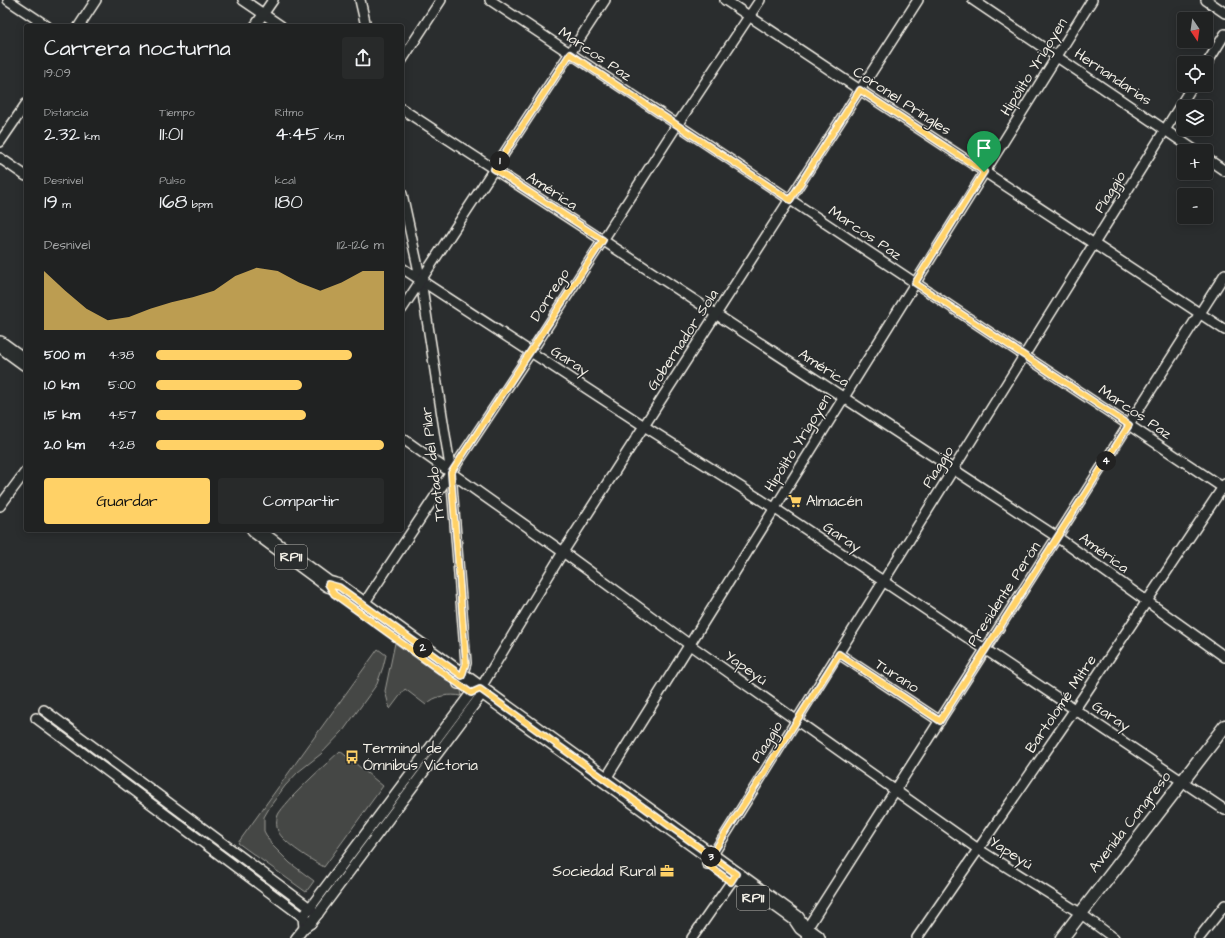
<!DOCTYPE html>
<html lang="es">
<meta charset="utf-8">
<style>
:root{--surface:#202222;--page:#282a2a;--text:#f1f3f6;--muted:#a2a4a5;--line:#3d3f40;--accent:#ffd166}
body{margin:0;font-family:"Architects Daughter",sans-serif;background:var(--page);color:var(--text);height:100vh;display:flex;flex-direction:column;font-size:15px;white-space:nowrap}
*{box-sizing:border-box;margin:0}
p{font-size:13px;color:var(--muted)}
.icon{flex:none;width:22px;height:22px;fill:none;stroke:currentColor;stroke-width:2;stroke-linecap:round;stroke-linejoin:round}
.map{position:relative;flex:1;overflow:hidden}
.panel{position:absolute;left:24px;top:24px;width:380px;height:508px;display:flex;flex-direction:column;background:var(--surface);border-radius:4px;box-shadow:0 2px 10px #0003,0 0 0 1px var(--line)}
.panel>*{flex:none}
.needle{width:26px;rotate:167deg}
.tools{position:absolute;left:1177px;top:12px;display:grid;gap:8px}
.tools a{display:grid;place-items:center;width:36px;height:36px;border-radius:4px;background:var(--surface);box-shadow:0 2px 10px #0003,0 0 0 1px var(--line);font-size:20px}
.pin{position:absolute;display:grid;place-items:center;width:34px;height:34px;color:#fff;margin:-41px -17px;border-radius:50% 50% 50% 0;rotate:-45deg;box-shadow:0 0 4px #0007}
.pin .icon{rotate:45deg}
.km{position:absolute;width:20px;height:20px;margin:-10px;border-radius:50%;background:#222;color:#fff;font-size:11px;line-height:20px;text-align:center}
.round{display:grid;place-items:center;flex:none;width:42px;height:42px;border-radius:4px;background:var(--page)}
.headline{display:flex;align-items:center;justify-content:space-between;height:68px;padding:0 20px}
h1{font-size:22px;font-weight:600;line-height:30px}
.figures{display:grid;grid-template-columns:repeat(3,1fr);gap:6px;height:68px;padding:4px 20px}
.figures div{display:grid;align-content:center}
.figures b{font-size:20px;font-weight:600}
.figures small{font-size:11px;font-weight:400}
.figures p{font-size:11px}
.chart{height:112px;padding:8px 20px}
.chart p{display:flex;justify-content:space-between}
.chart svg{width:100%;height:72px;margin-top:4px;fill:var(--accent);opacity:.7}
.primary-button{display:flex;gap:8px;margin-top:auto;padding:8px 20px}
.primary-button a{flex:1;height:46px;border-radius:4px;background:var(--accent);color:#111;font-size:16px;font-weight:600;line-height:46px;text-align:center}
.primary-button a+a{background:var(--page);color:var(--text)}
ul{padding:0 20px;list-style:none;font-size:13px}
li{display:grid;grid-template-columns:64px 48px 1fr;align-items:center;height:30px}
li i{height:10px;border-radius:5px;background:var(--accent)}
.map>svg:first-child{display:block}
.green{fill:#444645;stroke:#9c9c96}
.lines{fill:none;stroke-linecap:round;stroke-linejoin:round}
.minor-casing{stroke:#f4f1e8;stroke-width:12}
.tertiary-casing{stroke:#f4f1e8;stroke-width:15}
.primary-casing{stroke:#f4f1e8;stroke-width:18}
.minor{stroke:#2a2d2e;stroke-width:9}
.tertiary{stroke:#2a2d2e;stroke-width:12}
.primary{stroke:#2a2d2e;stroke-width:15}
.route-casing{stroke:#fff;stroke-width:8}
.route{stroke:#ffd166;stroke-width:5}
.labels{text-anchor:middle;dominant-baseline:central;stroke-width:3;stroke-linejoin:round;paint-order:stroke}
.shield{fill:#2a2d2e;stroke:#b7b6b0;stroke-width:1}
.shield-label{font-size:14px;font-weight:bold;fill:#f4f1e8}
.street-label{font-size:15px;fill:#f4f1e8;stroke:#2a2d2e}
.poi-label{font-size:15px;fill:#f4f1e8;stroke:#2a2d2e;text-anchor:start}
</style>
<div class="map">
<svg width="1225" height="938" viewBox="0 0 1225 938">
<rect width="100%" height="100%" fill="#2a2d2e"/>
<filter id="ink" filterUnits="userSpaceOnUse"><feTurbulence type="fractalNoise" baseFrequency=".025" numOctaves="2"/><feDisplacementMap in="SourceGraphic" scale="8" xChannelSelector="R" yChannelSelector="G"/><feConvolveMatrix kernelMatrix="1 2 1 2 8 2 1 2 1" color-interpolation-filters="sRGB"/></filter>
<g filter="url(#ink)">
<g class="green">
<path d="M395,643L461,690L462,696C450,694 434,695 426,705L405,689L390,709L385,691Z"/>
<polygon points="378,649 386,655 383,667 377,684 343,731 321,754 298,772 285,786 271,805 264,817 264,831 271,844 290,863 314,881 306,892 238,843"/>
<path d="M340,751L383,786L324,867C313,861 283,843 278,831C276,826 276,818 279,813C283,807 288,802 293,796C308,780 324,766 340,751Z"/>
</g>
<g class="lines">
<g class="minor-casing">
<g id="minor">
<polyline points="8,0 47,26"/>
<polyline points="243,0 281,26"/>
<polyline points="360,0 366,26"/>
<polyline points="490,0 1225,489"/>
<polyline points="725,0 860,90 1225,330"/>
<polyline points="973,0 1196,151"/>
<polyline points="1206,0 1225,13"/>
<polyline points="79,26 96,0"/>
<polyline points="255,26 273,0"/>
<polyline points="402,60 441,0"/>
<polyline points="1206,65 1225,34"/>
<polyline points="402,109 1057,537 1225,657"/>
<polyline points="0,142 26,104"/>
<polyline points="0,158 26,176"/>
<polyline points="1206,158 1225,171"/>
<polyline points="402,194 421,281 451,473 466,663 462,676 458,684"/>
<polyline points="402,268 644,426 774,508 1225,810"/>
<polyline points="402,309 605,0"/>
<polyline points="402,438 563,552 690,645 978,849 1080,913 1114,938"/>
<polyline points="0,506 26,471"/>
<polyline points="363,605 531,352 677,125 760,0"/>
<polyline points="839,654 940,721"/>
<polyline points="44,710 318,914"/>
<polyline points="36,718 311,923"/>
<polyline points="605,780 1092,0"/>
<polyline points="707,864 1193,85"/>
<polyline points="304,928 303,917 471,693 480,689 563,552 918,0"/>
<polyline points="806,930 1225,274"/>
<polyline points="296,938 304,928 311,923 479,698 480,689"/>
<polyline points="692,938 736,875"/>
<polyline points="917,938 1075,709 1225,484"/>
<polyline points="1199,938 1225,905"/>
</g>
</g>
<g class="tertiary-casing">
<polyline id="tertiary" points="1062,938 1225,726"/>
</g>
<g class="primary-casing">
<g id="primary">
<polyline points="0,344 26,363"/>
<polyline points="255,530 328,584 339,587 796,918 802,927 817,938"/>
</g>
</g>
<use href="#minor" class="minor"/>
<use href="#tertiary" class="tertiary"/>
<use href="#primary" class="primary"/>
</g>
</g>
<g class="lines" filter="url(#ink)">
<g class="route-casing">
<path id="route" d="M984,172L860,90L790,200L570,54L494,169L603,240L451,473L466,663L462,676L339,587L328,584L334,594L471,693L480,689L711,856L736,874L731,882L707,864L711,856C754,789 797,721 839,654L940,721L1129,425L915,283L984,172"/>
</g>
<use href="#route" class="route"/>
</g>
<defs>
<g id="supermarket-bare" transform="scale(1.08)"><path d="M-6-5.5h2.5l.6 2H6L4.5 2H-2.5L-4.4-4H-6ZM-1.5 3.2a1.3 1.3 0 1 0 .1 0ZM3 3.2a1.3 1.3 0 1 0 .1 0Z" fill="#ffd166" stroke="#2a2d2e" stroke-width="2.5" paint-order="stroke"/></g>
<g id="bus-bare" transform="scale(1.08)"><path d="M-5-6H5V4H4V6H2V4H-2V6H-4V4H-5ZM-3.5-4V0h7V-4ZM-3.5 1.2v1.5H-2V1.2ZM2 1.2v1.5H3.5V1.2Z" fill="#ffd166" stroke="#2a2d2e" stroke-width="2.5" paint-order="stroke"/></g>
<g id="office-bare" transform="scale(1.08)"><path d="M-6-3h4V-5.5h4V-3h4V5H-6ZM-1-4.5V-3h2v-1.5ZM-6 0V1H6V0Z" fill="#ffd166" stroke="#2a2d2e" stroke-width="2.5" paint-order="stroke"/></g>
</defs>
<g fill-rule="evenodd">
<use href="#supermarket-bare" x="795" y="501"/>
<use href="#bus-bare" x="352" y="757"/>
<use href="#office-bare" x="667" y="871"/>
</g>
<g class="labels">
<g class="shield">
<rect x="275" y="545" width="32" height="24" rx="3"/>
<rect x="737" y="886" width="32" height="24" rx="3"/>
</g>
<g class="shield-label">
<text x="291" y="557">RP11</text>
<text x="753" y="898">RP11</text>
</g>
<g class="street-label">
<text transform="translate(595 54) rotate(34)">Marcos Paz</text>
<text transform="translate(1034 67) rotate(-58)">Hipólito Yrigoyen</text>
<text transform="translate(1113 77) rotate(34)">Hernandarias</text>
<text transform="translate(902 101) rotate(33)">Coronel Pringles</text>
<text transform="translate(552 191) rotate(33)">América</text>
<text transform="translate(1110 192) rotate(-58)">Piaggio</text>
<text transform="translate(865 233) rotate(34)">Marcos Paz</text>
<text transform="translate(550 295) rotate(-57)">Dorrego</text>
<text transform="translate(683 340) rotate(-57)">Gobernador Sola</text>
<text transform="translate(570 361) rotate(33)">Garay</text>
<text transform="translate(824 368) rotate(33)">América</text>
<text transform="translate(1135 412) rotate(34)">Marcos Paz</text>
<text transform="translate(798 443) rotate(-58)">Hipólito Yrigoyen</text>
<text transform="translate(433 464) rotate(-97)">Tratado del Pilar</text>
<text transform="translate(938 467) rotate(-58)">Piaggio</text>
<text transform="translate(842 537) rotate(34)">Garay</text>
<text transform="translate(1104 553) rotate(36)">América</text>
<text transform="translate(1004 594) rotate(-57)">Presidente Perón</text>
<text transform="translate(746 668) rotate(35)">Yapeyú</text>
<text transform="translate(897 676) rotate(33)">Turano</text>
<text transform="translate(1061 704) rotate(-56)">Bartolomé Mitre</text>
<text transform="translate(1111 716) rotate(34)">Garay</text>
<text transform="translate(767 742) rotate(-58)">Piaggio</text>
<text transform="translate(1130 822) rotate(-52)">Avenida Congreso</text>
<text transform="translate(1011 853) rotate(32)">Yapeyú</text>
</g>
<g class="poi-label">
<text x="806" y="501">Almacén</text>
<text x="363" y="748">Terminal de<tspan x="363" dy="17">Ómnibus Victoria</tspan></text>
<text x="656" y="871" text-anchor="end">Sociedad Rural</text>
</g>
</g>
</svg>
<div class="tools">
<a><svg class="needle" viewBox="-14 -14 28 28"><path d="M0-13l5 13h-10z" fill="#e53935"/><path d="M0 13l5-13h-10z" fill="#a2a4a5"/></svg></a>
<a><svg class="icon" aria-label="locate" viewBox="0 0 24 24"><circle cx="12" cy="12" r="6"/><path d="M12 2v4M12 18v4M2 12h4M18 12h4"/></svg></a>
<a><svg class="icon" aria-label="layers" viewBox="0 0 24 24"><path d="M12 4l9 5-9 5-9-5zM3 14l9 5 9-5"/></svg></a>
<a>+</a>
<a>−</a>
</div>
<div class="pin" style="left:984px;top:172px;background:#1e9e55"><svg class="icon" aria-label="arrive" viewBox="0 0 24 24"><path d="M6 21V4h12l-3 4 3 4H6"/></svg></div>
<b class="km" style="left:500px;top:161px">1</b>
<b class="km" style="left:423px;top:648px">2</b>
<b class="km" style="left:711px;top:857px">3</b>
<b class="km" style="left:1106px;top:461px">4</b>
<section class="panel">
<div class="headline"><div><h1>Carrera nocturna</h1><p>19:09</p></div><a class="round"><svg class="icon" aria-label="share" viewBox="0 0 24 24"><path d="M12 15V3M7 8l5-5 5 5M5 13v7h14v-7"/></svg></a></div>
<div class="figures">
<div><p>Distancia</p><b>2.32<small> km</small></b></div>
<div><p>Tiempo</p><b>11:01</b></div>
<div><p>Ritmo</p><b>4:45<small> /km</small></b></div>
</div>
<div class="figures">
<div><p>Desnivel</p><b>19<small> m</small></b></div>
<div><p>Pulso</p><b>168<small> bpm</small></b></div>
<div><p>kcal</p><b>180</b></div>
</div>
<div class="chart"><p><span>Desnivel</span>112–126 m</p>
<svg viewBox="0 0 160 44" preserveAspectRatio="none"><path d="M0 44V8L10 20L20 31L30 38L40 36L50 31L60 27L70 24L80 20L90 11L100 6L110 8L120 15L130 20L140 15L150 8L160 8V44z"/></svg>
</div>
<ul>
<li><b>500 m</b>4:38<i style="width:86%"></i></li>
<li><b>1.0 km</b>5:00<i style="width:64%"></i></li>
<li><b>1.5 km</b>4:57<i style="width:66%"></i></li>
<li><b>2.0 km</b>4:28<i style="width:100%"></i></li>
</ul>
<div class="primary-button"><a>Guardar</a><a>Compartir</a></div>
</section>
</div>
